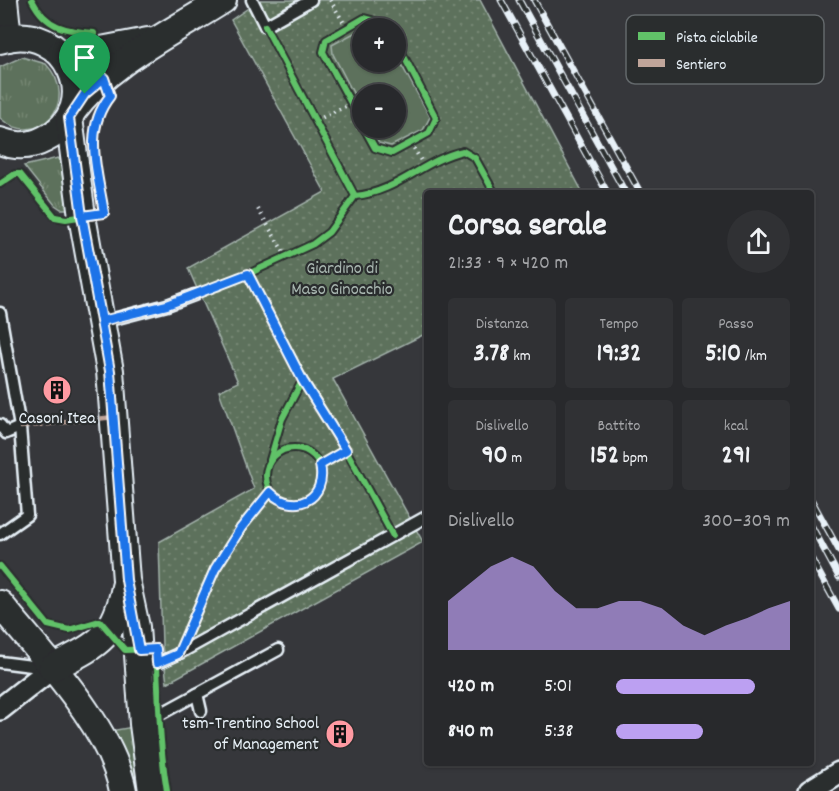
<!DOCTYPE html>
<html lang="it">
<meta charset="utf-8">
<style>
:root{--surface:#28292c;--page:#303134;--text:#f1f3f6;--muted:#a5a6a9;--line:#444548;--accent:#bca0f2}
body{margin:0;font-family:Dekko,sans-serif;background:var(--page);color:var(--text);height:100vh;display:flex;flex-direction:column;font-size:22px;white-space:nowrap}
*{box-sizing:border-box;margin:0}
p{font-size:20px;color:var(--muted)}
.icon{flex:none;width:33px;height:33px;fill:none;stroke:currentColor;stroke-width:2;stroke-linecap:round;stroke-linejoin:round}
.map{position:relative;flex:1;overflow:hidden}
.panel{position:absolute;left:424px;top:190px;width:390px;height:576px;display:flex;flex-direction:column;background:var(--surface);border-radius:6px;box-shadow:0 2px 4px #0004,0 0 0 2px var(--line)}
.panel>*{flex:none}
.buttons{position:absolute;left:352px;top:18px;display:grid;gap:12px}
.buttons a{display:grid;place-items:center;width:54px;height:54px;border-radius:50%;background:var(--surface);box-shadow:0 2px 4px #0004,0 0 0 2px var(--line);font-size:30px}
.pin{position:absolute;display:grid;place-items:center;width:51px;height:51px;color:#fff;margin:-62px -26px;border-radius:50% 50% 50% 0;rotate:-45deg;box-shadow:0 0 6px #0007}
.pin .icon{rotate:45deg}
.round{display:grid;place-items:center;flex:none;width:63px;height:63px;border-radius:32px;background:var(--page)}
.overview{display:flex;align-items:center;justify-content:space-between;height:102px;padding:0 24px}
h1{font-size:33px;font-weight:800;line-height:45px}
.figures{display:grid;grid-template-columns:repeat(3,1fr);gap:9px;height:102px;padding:6px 24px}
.figures div{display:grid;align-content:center;border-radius:6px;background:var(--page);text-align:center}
.figures b{font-size:26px;font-weight:800}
.figures small{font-size:16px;font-weight:400}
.figures p{font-size:16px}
.chart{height:168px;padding:12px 24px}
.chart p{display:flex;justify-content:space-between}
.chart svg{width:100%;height:108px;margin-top:6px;fill:var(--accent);opacity:.7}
ul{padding:0 24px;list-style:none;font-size:20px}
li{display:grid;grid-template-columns:96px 72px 1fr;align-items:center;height:45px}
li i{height:15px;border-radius:8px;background:var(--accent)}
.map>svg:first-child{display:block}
.grass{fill:url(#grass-tufts);stroke:#a2b1aa;stroke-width:1.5}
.park{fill:url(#park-dots);stroke:#a2b1aa;stroke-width:1.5;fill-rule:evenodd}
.pitch{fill:#5d715b;stroke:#a2b1aa;stroke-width:1.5}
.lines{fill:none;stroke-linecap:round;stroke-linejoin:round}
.service-casing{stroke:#e8f1f8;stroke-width:15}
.minor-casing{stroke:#e8f1f8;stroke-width:26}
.tertiary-casing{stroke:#e8f1f8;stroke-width:30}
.path{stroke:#e8f1f8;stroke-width:4;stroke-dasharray:1.5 4.5;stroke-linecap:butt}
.service{stroke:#2a2d2e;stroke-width:10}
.minor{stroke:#2a2d2e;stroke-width:21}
.tertiary{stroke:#2a2d2e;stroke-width:26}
.rail-casing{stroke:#e8f1f8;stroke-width:7}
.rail{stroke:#2a2d2e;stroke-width:4.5;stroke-dasharray:14;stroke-linecap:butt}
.quiet{stroke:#c0a59a;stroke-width:4.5;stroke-dasharray:9 4.5;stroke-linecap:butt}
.cycleway-casing{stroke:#2a2d2e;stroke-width:10}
.cycleway{stroke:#61c268;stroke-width:6}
.route-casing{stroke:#fff;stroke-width:12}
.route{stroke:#1a73e8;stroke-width:8}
.labels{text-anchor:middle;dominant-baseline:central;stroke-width:4.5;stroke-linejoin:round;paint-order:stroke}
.park-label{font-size:18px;fill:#a9b7b1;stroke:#2a2d2e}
.poi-label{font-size:18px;fill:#e8f1f8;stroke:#2a2d2e}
.key{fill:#2a2d2e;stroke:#63686b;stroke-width:1.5}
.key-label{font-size:16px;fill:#e8f1f8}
</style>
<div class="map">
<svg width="839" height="791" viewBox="0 0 839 791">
<defs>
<pattern id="grass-tufts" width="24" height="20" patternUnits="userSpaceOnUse" patternTransform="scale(1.5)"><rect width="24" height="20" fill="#5d715b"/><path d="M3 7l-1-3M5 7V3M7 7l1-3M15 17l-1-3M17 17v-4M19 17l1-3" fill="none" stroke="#748673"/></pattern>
<pattern id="park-dots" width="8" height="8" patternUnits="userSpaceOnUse" patternTransform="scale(1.5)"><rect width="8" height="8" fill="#5d715b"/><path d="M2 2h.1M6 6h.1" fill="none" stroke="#748673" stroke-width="1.8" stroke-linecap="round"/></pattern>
</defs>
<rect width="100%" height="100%" fill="#36373b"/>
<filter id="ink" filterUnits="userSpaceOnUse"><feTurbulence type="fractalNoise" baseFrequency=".0167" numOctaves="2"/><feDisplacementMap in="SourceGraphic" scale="12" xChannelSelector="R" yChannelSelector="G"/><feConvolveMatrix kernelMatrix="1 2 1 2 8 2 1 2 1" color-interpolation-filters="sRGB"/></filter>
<g filter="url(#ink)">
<g class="grass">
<path d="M22,57L46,64C82,102 37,151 0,118V67Z"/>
<polygon points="58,158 60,160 68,209 61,209 55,205 24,166"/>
<polygon points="133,727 142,791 133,791 110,731"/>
</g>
<path class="park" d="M260,0H480L583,193L428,194L427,333L333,379L423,542L167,683L162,645L159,542L254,489L219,391L238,382L188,268L325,192L231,20ZM363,28H396V62H363ZM363,94H396V128H363Z"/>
<polygon class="pitch" points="369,25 382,28 363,28 363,62 396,62 396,55 430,117 423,130 391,146 379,143 371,128 396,128 396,94 363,94 363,112 333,54 332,45"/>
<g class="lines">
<g class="service-casing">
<g id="service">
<polyline points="252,0 265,26 311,0"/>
<polyline points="0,313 20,427 27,515 0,534"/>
<polyline points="102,322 167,305 194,295"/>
<polyline points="0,425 6,433 20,427"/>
<polyline points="0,662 47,668"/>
<polyline points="140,671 178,654 426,517"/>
<polyline points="197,694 201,711"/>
<polyline points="144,723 278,650"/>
</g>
</g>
<g class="minor-casing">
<g id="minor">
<polyline points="0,709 52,668"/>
<polyline points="810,791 839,773"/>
</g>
</g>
<g class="tertiary-casing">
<g id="tertiary">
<polyline points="4,0 8,38"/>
<path d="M0,40C67,18 107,109 45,139C30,147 15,147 0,141"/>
<polyline points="61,53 75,55 148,41"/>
<path d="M72,112C108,62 172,33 223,0"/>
<polyline points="69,118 82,216 110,371 126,580 136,627 143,724 152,791"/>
<path d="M0,604C41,655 111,726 123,791"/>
<path d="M52,668C96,645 115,639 125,587"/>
</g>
</g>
<g class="path">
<polyline points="330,0 347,28"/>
<polyline points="317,120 352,103"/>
<polyline points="363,125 323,52 326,40 364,18 387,24 389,28"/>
<polyline points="364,128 375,148 392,153 429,133 436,118 396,41"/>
<polyline points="411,143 425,168"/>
<path d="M355,196C398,192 423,160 463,151L475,158L495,194"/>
<polyline points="258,209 286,256"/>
<polyline points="210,289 248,274"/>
<polyline points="302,381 346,450 385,522"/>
<circle cx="294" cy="476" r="28"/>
<polyline points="270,460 282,419 302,381 248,274 313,244 329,232 355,196 273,40"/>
<polyline points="320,465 346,450"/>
<polyline points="190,626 215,569 241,528 270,491"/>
</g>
<use href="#service" class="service"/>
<use href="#minor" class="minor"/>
<use href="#tertiary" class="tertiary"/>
<g class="rail-casing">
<g id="rail">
<polyline points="501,0 608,194"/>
<polyline points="519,0 626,194"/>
<polyline points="534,0 641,194"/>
<polyline points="812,501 839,550"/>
<polyline points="812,527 839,577"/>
<polyline points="812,560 839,609"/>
</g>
</g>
<use href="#rail" class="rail"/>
<polyline class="quiet" points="20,427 114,417"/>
<g class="cycleway-casing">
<g id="cycleway">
<polyline points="265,26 355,196 329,232 313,244 248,274 302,381 282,419 270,460"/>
<polyline points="363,125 323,52 326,40 364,18 387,24 389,28"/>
<polyline points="364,128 375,148 392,153 429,133 436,118 396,41"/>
<path d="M0,184L15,174H20L55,217L66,219L104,213C98,171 82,132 109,96L94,33C66,31 46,28 32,0"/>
<path d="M355,196C398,192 423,160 463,151L475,158L495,194"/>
<polyline points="302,381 346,450 393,536"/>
<circle cx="294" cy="476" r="28"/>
<path d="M0,566L48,625L69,630L100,621L125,650L156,649C159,697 159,744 167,791"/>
<polyline points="178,654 215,569 241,528 270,491"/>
</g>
</g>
<use href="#cycleway" class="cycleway"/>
</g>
</g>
<g class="lines" filter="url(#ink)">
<g class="route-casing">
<path id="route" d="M85,94L69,118L82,216L110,371L126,580L139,650L156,649L157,663L178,654L215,569L241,528L270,492C294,516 328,499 320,465L346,450L303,381L248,274L167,305L102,321L82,216L104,213C98,172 82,131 110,96L104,78L85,94"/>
</g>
<use href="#route" class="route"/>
</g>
<defs>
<g id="building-disc" transform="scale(1.5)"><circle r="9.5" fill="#ff9aa2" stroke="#2a2d2e"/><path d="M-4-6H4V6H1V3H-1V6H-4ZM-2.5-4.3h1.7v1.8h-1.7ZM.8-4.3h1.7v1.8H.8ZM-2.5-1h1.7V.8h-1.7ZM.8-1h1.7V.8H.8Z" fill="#111"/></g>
</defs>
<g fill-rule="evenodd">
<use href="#building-disc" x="57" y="390"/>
<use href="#building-disc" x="340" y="734"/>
</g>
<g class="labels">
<g class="park-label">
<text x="342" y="269">Giardino di<tspan x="342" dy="21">Maso Ginocchio</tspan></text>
</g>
<g class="poi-label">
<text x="57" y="419">Casoni Itea</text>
<text x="319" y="724" text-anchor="end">tsm-Trentino School<tspan x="319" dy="21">of Management</tspan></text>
</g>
</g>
<rect x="626" y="15" width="198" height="69" rx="9" class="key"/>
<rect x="638" y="32" width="27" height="8" fill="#61c268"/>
<rect x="638" y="59" width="27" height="8" fill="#c0a59a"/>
<g class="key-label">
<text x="676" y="42">Pista ciclabile</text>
<text x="676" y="69">Sentiero</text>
</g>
</svg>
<div class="buttons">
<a>+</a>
<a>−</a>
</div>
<div class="pin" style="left:85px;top:94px;background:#1e9e55"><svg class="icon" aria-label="arrive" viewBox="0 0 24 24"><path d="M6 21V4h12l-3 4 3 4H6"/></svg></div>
<section class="panel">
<div class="overview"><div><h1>Corsa serale</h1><p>21:33 · 9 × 420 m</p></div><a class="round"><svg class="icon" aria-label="share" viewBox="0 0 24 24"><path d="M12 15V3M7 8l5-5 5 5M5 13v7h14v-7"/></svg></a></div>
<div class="figures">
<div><p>Distanza</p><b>3.78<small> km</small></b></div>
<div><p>Tempo</p><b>19:32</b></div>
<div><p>Passo</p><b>5:10<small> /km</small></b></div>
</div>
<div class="figures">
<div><p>Dislivello</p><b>90<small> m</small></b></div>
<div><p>Battito</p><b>152<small> bpm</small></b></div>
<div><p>kcal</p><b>291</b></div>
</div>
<div class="chart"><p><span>Dislivello</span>300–309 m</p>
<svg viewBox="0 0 160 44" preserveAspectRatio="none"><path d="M0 44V24L10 17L20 10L30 6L40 10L50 20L60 27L70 27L80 24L90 24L100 27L110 34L120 38L130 34L140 31L150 27L160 24V44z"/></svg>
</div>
<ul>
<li><b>420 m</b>5:01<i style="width:80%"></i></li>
<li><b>840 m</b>5:38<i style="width:50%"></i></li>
</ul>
</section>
</div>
